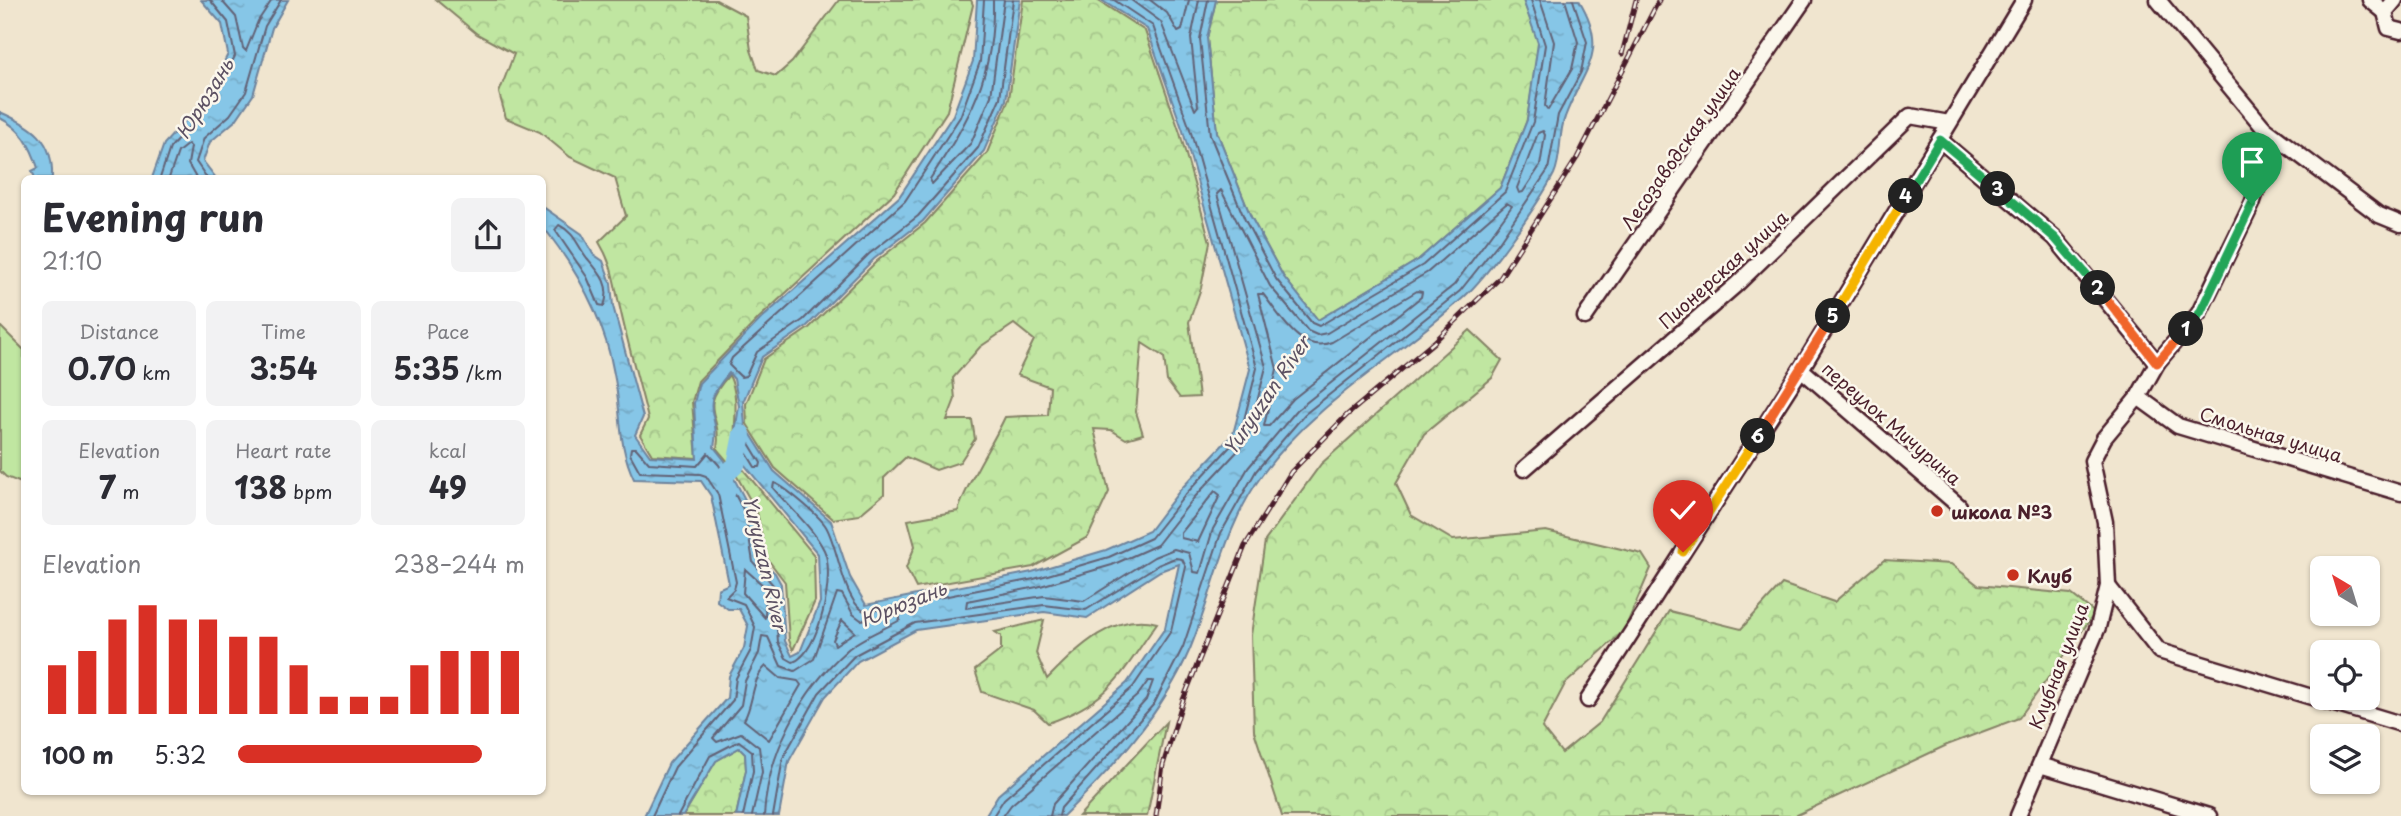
<!DOCTYPE html>
<meta charset="utf-8">
<style>
:root{--surface:#fff;--page:#f2f2f3;--text:#2b2b33;--muted:#7c7c81;--accent:#d93025}
body{margin:0;font-family:"Playpen Sans",sans-serif;background:var(--page);color:var(--text);height:100vh;display:flex;flex-direction:column;font-size:26px;white-space:nowrap}
*{box-sizing:border-box;margin:0}
p{font-size:23px;color:var(--muted)}
.icon{flex:none;width:38px;height:38px;fill:none;stroke:currentColor;stroke-width:2;stroke-linecap:round;stroke-linejoin:round}
.map{position:relative;flex:1;overflow:hidden}
.panel{position:absolute;left:21px;top:175px;width:525px;height:620px;display:flex;flex-direction:column;background:var(--surface);border-radius:10px;box-shadow:0 2px 5px #0004}
.panel>*{flex:none}
.needle{width:46px;rotate:322deg}
.buttons{position:absolute;left:2310px;top:556px;display:grid;gap:14px}
.buttons a{display:grid;place-items:center;width:70px;height:70px;border-radius:10px;background:var(--surface);box-shadow:0 2px 5px #0004;font-size:35px}
.pin{position:absolute;display:grid;place-items:center;width:60px;height:60px;color:#fff;margin:-72px -30px;border-radius:50% 50% 50% 0;rotate:-45deg;box-shadow:0 0 7px #0007}
.pin .icon{rotate:45deg}
.km{position:absolute;width:35px;height:35px;margin:-18px;border-radius:50%;background:#222;color:#fff;font-size:19px;line-height:35px;text-align:center}
.round{display:grid;place-items:center;flex:none;width:74px;height:74px;border-radius:10px;background:var(--page)}
.head{display:flex;align-items:center;justify-content:space-between;height:119px;padding:0 21px}
h1{font-size:38px;font-weight:700;line-height:52px}
.metrics{display:grid;grid-template-columns:repeat(3,1fr);gap:10px;height:119px;padding:7px 21px}
.metrics div{display:grid;align-content:center;border-radius:10px;background:var(--page);text-align:center}
.metrics b{font-size:30px;font-weight:700}
.metrics small{font-size:19px;font-weight:400}
.metrics p{font-size:19px}
.chart{height:196px;padding:14px 21px}
.chart p{display:flex;justify-content:space-between}
.chart svg{width:100%;height:126px;margin-top:7px;stroke:var(--accent);stroke-width:6}
ul{padding:0 21px;list-style:none;font-size:23px}
li{display:grid;grid-template-columns:112px 84px 1fr;align-items:center;height:52px}
li i{height:18px;border-radius:9px;background:var(--accent)}
.map>svg:first-child{display:block}
.green{fill:#c0e6a1;stroke:#858266;stroke-width:2}
.forest{fill:url(#forest-crowns);stroke:#858266;stroke-width:2}
.water{fill:url(#water-ripples);stroke:#6e839c;stroke-width:2;fill-rule:evenodd}
.lines{fill:none;stroke-linecap:round;stroke-linejoin:round}
.shore{stroke:#626276;stroke-width:2}
.river{stroke:#86c6e7;stroke-width:18}
.minor-casing{stroke:#4a1f2b;stroke-width:19}
.minor{stroke:#fbf7ec;stroke-width:14}
.rail-casing{stroke:#4a1f2b;stroke-width:5}
.rail{stroke:#fbf7ec;stroke-width:2.5;stroke-dasharray:8;stroke-linecap:butt}
.split-1-casing{stroke:#fff;stroke-width:14}
.split-2-casing{stroke:#fff;stroke-width:14}
.split-3-casing{stroke:#fff;stroke-width:14}
.split-4-casing{stroke:#fff;stroke-width:14}
.split-5-casing{stroke:#fff;stroke-width:14}
.split-6-casing{stroke:#fff;stroke-width:14}
.split-7-casing{stroke:#fff;stroke-width:14}
.split-1{stroke:#22a559;stroke-width:9}
.split-2{stroke:#f0652b;stroke-width:9}
.split-3{stroke:#22a559;stroke-width:9}
.split-4{stroke:#22a559;stroke-width:9}
.split-5{stroke:#f5b400;stroke-width:9}
.split-6{stroke:#f0652b;stroke-width:9}
.split-7{stroke:#f5b400;stroke-width:9}
.poi-dot{fill:#c8321e;stroke:#fbf7ec;stroke-width:2.5}
.labels{text-anchor:middle;dominant-baseline:central;stroke-width:5;stroke-linejoin:round;paint-order:stroke}
.street-label{font-size:18px;fill:#4a1f2b;stroke:#fbf7ec}
.poi-label{font-size:18px;font-weight:bold;fill:#4a1f2b;stroke:#fbf7ec;text-anchor:start}
.water-label{font-size:19px;font-style:italic;fill:#5c5163;stroke:#fbf7ec}
</style>
<div class="map">
<svg width="2401" height="816" viewBox="0 0 2401 816">
<defs>
<pattern id="forest-crowns" width="20" height="18" patternUnits="userSpaceOnUse" patternTransform="scale(1.75)"><rect width="20" height="18" fill="#c0e6a1"/><path d="M2 6a3 3 0 1 1 6 0M12 15a3 3 0 1 1 6 0" fill="none" stroke="#a6c58b"/></pattern>
<pattern id="water-ripples" width="26" height="14" patternUnits="userSpaceOnUse" patternTransform="scale(1.75)"><rect width="26" height="14" fill="#86c6e7"/><path d="M2 4q2-2 4 0t4 0M15 11q2-2 4 0t4 0" fill="none" stroke="#75aac6"/></pattern>
</defs>
<rect width="100%" height="100%" fill="#f0e5cf"/>
<filter id="ink" filterUnits="userSpaceOnUse"><feTurbulence type="fractalNoise" baseFrequency=".0143" numOctaves="2"/><feDisplacementMap in="SourceGraphic" scale="14" xChannelSelector="R" yChannelSelector="G"/><feConvolveMatrix kernelMatrix="1 2 1 2 8 2 1 2 1" color-interpolation-filters="sRGB"/></filter>
<g filter="url(#ink)">
<polygon class="green" points="0,326 24,350 24,484 6,477 0,471"/>
<g class="forest">
<path d="M436,0H716L746,16L751,50L758,70L776,76L792,62L839,0H971L973,5L947,111L894,193L760,317L698,381L692,402L697,458L652,455L640,435L648,419C639,382 628,345 620,308C614,283 613,265 599,242L626,216L615,178L570,157L540,132L506,118L499,93L514,54L477,34Z"/>
<path d="M1023,0H1097L1145,31L1180,133L1210,242L1201,288L1189,322L1199,397L1180,398L1167,381L1164,357L1142,343L1136,412L1143,434L1126,439L1111,430L1094,429L1109,492L1088,537L1033,567L916,588L906,568L915,546L908,520L958,511C969,478 990,449 1005,417L1048,415L1050,387L1017,375L1034,340L1014,324L980,347L953,378L955,399L947,420H972L975,439L960,462L936,470L906,457L884,478V494L859,515L833,519L775,468L747,424L746,404L764,359L809,328L877,261L925,223L987,153L1009,99Z"/>
<polygon points="1216,0 1523,0 1539,43 1527,120 1500,188 1418,260 1318,320 1283,276 1251,217 1217,132 1207,38"/>
<polygon points="1470,330 1502,360 1492,378 1424,434 1396,483 1411,515 1453,540 1546,531 1642,554 1651,568 1624,631 1565,684 1542,728 1562,753 1600,722 1669,611 1741,629 1782,584 1834,602 1884,560 1951,564 1978,585 2071,594 2095,613 2019,718 1947,745 1795,816 1282,816 1254,731 1251,635 1265,541 1321,464"/>
<path d="M729,375C742,401 731,431 735,457L728,462L717,449C723,411 696,412 729,375Z"/>
<polygon points="742,468 814,555 815,601 793,650 789,640 785,582 766,557 757,512 735,473"/>
<path d="M1044,620L1036,653L1047,679C1075,651 1112,611 1157,623C1121,674 1111,701 1048,723L1034,710L982,692L975,670L1001,650V636L995,632Z"/>
<polygon points="1166,722 1147,816 1079,816"/>
<polygon points="739,748 745,754 746,770 736,816 683,816 716,761"/>
</g>
<g class="water">
<polygon points="201,0 288,0 272,28 253,95 236,120 210,142 203,161 216,178 152,178 164,144 206,98 228,54 222,24"/>
<path d="M977,0H1020L1006,100L984,151L923,221L874,259L807,326L762,357L743,402L745,425L774,471L831,521L850,577L866,605L1032,572L1106,550L1149,531L1181,489L1233,434L1250,369L1183,131L1147,29L1101,0H1216L1207,38L1217,132L1251,217L1283,276L1318,320L1418,260L1500,188L1527,120L1538,43L1523,0H1579C1611,53 1582,70 1565,117C1558,134 1562,157 1554,174C1538,205 1489,274 1464,297C1397,358 1317,400 1262,475C1224,527 1214,591 1190,649C1162,714 1113,768 1063,816H985L998,795L1127,683L1165,628L1179,564L1160,571L1087,618L1044,612L916,630L858,661L825,697L789,761L779,816H736L746,770L745,754L739,748L716,761L683,816H644L669,763L727,698L729,676L744,648L748,626L739,609H728L717,601L718,589L729,584L711,496L701,481L634,479C617,444 622,411 614,374C605,322 580,275 548,233L543,230V207L582,234L593,254L603,261L611,283L613,306L643,417L635,435L650,456L697,459L694,403L699,383L762,318L899,197L953,115L973,61ZM729,373L734,379L739,406L733,445L743,463L818,554L820,602L800,652L792,656L785,641L781,584L775,573L759,558L751,511L725,461L714,447C722,410 695,412 729,373Z"/>
<path d="M0,112C32,126 54,139 52,178H35L32,171L38,168C31,146 22,129 0,118Z"/>
</g>
<g class="lines">
<g class="shore">
<polyline points="221,0 236,17 243,48 246,51 258,21 272,0"/>
<polyline points="984,0 980,62 960,117 905,201 732,358 729,365 741,377 746,376 757,352 803,320 869,254 918,216 978,148 1000,98 1013,0"/>
<path d="M993,0C995,76 970,118 930,179L932,184L971,143L991,96L1004,0"/>
<polyline points="1131,0 1161,22 1195,110 1198,106 1191,38 1199,0"/>
<polyline points="1150,0 1167,13 1178,32 1182,30 1189,0"/>
<polyline points="1208,0 1200,39 1210,135 1245,220 1276,279 1312,323 1319,326 1423,265 1505,192 1533,122 1545,45 1531,0"/>
<polyline points="1540,0 1554,42 1545,106 1548,110 1572,69 1578,42 1565,0"/>
<polygon points="1543,131 1545,135 1540,166 1523,192 1519,193 1517,188 1538,133"/>
<polyline points="160,178 170,148 212,102 235,56 228,22 210,0"/>
<polyline points="169,178 178,152 188,144 191,147 188,164 196,178"/>
<polyline points="207,178 196,162 204,138 230,115 246,92 265,26 281,0"/>
<polygon points="1221,190 1270,286 1308,331 1317,335 1327,333 1428,272 1507,203 1512,206 1454,285 1297,410 1248,468 1213,529 1200,573 1194,572 1189,553 1174,549 1154,557 1084,601 1044,596 966,608 967,601 1037,587 1112,565 1157,545 1193,499 1247,441 1266,367 1217,194"/>
<path d="M559,225C575,233 577,245 587,258C599,272 612,285 604,306L599,305L587,277L555,230Z"/>
<path d="M1417,291L1422,292L1421,297L1293,399L1269,426H1264L1277,369L1258,294H1263C1280,315 1300,355 1332,342Z"/>
<polygon points="742,439 747,440 761,463 760,467 755,467 741,444"/>
<polygon points="1215,491 1220,495 1198,542 1181,538 1181,533"/>
<polygon points="745,569 766,588 765,618 743,593"/>
<polygon points="842,620 855,632 835,645 833,640"/>
<path d="M766,666L780,678L798,681L801,685L769,740L744,720C754,703 751,680 766,666Z"/>
<path d="M652,816L675,767L733,700L736,678L751,650L755,627L744,604L726,597L734,589L736,582L718,494L706,476L700,474L640,472L630,454L631,448H636L649,463L697,466L708,453L719,465L745,513L753,562L774,586L778,642L786,658L793,662C819,654 836,574 824,550C813,528 789,507 773,488L774,483C783,485 818,515 825,525C838,543 843,606 867,612L1034,579L1109,557L1151,538L1186,494L1240,436L1257,368L1190,129L1153,26L1114,0"/>
<polyline points="678,816 710,756 739,741 752,751 753,771 743,816"/>
<path d="M752,816L762,772L759,747L741,733L717,742L713,738L741,705L745,681L759,653L762,636L768,637L781,666L795,671L814,659L837,593L842,594L853,614L861,620L900,615V620C883,630 862,637 847,650C801,690 767,755 764,816"/>
<polyline points="773,816 783,758 819,693 855,655 915,623 1044,605 1086,610 1158,565 1175,558 1182,559 1186,567 1171,631 1133,687 1004,799 993,816"/>
<polyline points="1003,816 1011,805 1138,695 1148,681 1153,681 1146,700 1053,804 1050,816"/>
<polyline points="1059,816 1061,808 1154,704 1183,647 1221,533 1256,471 1305,414 1460,291 1499,242 1548,170 1558,115 1581,72 1587,42 1573,0"/>
</g>
<polyline class="river" points="727,491 724,476 736,465 742,434"/>
<g class="minor-casing">
<g id="minor">
<polyline points="2158,0 2264,128 2379,215 2401,224"/>
<polyline points="2370,0 2385,12"/>
<polyline points="2395,0 2385,12 2389,28 2401,31"/>
<polyline points="1940,140 2055,238 2157,363"/>
<polyline points="1585,317 1804,0"/>
<polyline points="1801,369 1959,506"/>
<polyline points="2138,397 2178,426 2401,493"/>
<polyline points="1524,469 1737,284 1910,116 1949,123"/>
<polyline points="2108,586 2159,651 2401,724"/>
<polyline points="1588,700 1801,369 2024,0"/>
<polyline points="2040,765 2209,816"/>
<polyline points="2018,816 2098,627 2108,586 2105,522 2092,461 2104,438 2138,397 2157,363 2199,313 2252,204 2268,158 2264,128"/>
</g>
</g>
<use href="#minor" class="minor"/>
<g class="rail-casing">
<g id="rail">
<polyline points="1622,54 1636,0"/>
<polyline points="1156,816 1163,765 1183,700 1245,546 1291,472 1347,415 1434,342 1500,278 1577,158 1659,0"/>
</g>
</g>
<use href="#rail" class="rail"/>
</g>
</g>
<g class="lines" filter="url(#ink)">
<g class="split-1-casing">
<polyline id="split-1" points="2186,329 2200,313 2252,204"/>
</g>
<g class="split-2-casing">
<polyline id="split-2" points="2098,288 2157,363 2186,329"/>
</g>
<g class="split-3-casing">
<polyline id="split-3" points="1998,189 2055,238 2098,288"/>
</g>
<g class="split-4-casing">
<polyline id="split-4" points="1906,196 1940,140 1998,189"/>
</g>
<g class="split-5-casing">
<polyline id="split-5" points="1833,316 1906,196"/>
</g>
<g class="split-6-casing">
<polyline id="split-6" points="1758,436 1833,316"/>
</g>
<g class="split-7-casing">
<polyline id="split-7" points="1683,552 1758,436"/>
</g>
<use href="#split-1" class="split-1"/>
<use href="#split-2" class="split-2"/>
<use href="#split-3" class="split-3"/>
<use href="#split-4" class="split-4"/>
<use href="#split-5" class="split-5"/>
<use href="#split-6" class="split-6"/>
<use href="#split-7" class="split-7"/>
</g>
<g class="poi-dot">
<circle cx="1937" cy="511" r="7"/>
<circle cx="2013" cy="575" r="7"/>
</g>
<g class="labels">
<g class="street-label">
<text transform="translate(1680 148) rotate(-55)">Лесозаводская улица</text>
<text transform="translate(1723 269) rotate(-42)">Пионерская улица</text>
<text transform="translate(1892 423) rotate(41)">переулок Мичурина</text>
<text transform="translate(2271 434) rotate(17)">Смольная улица</text>
<text transform="translate(2058 666) rotate(-69)">Клубная улица</text>
</g>
<g class="poi-label">
<text x="1951" y="511">школа №3</text>
<text x="2027" y="575">Клуб</text>
</g>
<g class="water-label">
<text transform="translate(204 98) rotate(-58)">Юрюзань</text>
<text transform="translate(1266 395) rotate(-56)">Yuryuzan River</text>
<text transform="translate(766 563) rotate(77)">Yuryuzan River</text>
<text transform="translate(903 603) rotate(-22)">Юрюзань</text>
</g>
</g>
</svg>
<div class="buttons">
<a><svg class="needle" viewBox="-14 -14 28 28"><path d="M0-13l5 13h-10z" fill="#e53935"/><path d="M0 13l5-13h-10z" fill="#7c7c81"/></svg></a>
<a><svg class="icon" aria-label="locate" viewBox="0 0 24 24"><circle cx="12" cy="12" r="6"/><path d="M12 2v4M12 18v4M2 12h4M18 12h4"/></svg></a>
<a><svg class="icon" aria-label="layers" viewBox="0 0 24 24"><path d="M12 4l9 5-9 5-9-5zM3 14l9 5 9-5"/></svg></a>
</div>
<div class="pin" style="left:2252px;top:204px;background:#1e9e55"><svg class="icon" aria-label="arrive" viewBox="0 0 24 24"><path d="M6 21V4h12l-3 4 3 4H6"/></svg></div>
<div class="pin" style="left:1683px;top:552px;background:#d93025"><svg class="icon" aria-label="check" viewBox="0 0 24 24"><path d="M5 12l5 5 9-10"/></svg></div>
<b class="km" style="left:2186px;top:329px">1</b>
<b class="km" style="left:2098px;top:288px">2</b>
<b class="km" style="left:1998px;top:189px">3</b>
<b class="km" style="left:1906px;top:196px">4</b>
<b class="km" style="left:1833px;top:316px">5</b>
<b class="km" style="left:1758px;top:436px">6</b>
<section class="panel">
<div class="head"><div><h1>Evening run</h1><p>21:10</p></div><a class="round"><svg class="icon" aria-label="share" viewBox="0 0 24 24"><path d="M12 15V3M7 8l5-5 5 5M5 13v7h14v-7"/></svg></a></div>
<div class="metrics">
<div><p>Distance</p><b>0.70<small> km</small></b></div>
<div><p>Time</p><b>3:54</b></div>
<div><p>Pace</p><b>5:35<small> /km</small></b></div>
</div>
<div class="metrics">
<div><p>Elevation</p><b>7<small> m</small></b></div>
<div><p>Heart rate</p><b>138<small> bpm</small></b></div>
<div><p>kcal</p><b>49</b></div>
</div>
<div class="chart"><p><span>Elevation</span>238–244 m</p>
<svg viewBox="0 0 160 44" preserveAspectRatio="none"><path d="M5 44V27M15 44V22M25 44V11M35 44V6M45 44V11M55 44V11M65 44V17M75 44V17M85 44V27M95 44V38M105 44V38M115 44V38M125 44V27M135 44V22M145 44V22M155 44V22"/></svg>
</div>
<ul>
<li><b>100 m</b>5:32<i style="width:85%"></i></li>
</ul>
</section>
</div>
